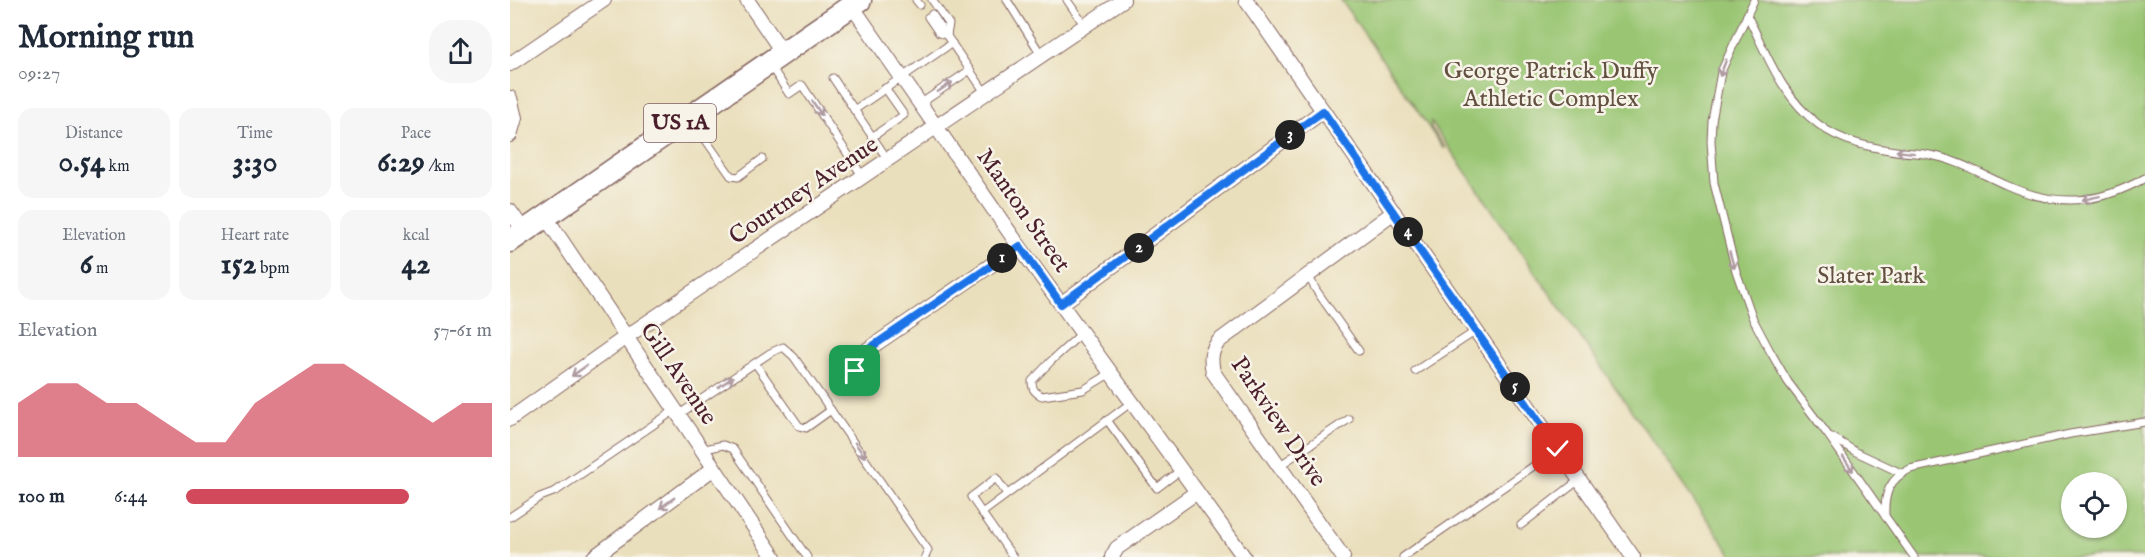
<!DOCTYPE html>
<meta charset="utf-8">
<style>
:root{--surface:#fff;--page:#f6f6f7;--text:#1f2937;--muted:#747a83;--accent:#d1495b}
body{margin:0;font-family:"IM FELL English",serif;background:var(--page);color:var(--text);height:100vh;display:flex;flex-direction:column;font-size:22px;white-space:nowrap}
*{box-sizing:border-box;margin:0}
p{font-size:20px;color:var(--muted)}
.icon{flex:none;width:33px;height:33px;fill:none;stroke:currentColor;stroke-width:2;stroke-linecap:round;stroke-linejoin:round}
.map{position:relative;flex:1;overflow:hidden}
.side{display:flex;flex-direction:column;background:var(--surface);width:510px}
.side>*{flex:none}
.buttons{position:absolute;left:1551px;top:472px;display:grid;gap:12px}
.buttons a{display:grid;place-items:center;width:66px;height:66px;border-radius:50%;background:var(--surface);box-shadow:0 2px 4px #0004;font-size:30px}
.pin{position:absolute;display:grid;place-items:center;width:51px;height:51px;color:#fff;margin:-26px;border-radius:12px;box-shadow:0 3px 9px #0006}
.km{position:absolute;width:30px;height:30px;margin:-15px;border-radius:50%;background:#222;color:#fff;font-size:16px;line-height:30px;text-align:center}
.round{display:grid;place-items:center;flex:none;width:63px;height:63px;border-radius:24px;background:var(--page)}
.head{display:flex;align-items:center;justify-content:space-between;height:102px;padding:0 18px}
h1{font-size:33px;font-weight:800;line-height:45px}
.metrics{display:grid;grid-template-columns:repeat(3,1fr);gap:9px;height:102px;padding:6px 18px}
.metrics div{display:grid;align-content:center;border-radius:15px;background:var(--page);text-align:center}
.metrics b{font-size:30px;font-weight:800}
.metrics small{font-size:16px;font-weight:400}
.metrics p{font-size:16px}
.chart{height:168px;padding:12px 18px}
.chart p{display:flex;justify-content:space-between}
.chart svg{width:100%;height:108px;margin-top:6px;fill:var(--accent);opacity:.7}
ul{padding:0 18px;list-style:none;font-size:20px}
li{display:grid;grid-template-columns:96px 72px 1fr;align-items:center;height:45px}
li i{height:15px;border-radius:8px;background:var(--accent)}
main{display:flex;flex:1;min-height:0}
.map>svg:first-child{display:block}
.park{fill:#9ac673;stroke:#72724f;stroke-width:1.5;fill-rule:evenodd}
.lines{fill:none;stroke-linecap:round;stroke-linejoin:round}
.lane-casing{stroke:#82625e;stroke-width:9}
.street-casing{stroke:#82625e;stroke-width:16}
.primary-casing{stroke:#82625e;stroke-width:25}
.lane{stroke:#fff;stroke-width:7}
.street{stroke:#fff;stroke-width:14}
.primary{stroke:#fff;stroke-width:22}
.oneway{stroke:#ae9aa0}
.route-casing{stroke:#fff;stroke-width:12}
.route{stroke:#1a73e8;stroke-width:8}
.labels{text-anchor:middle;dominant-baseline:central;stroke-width:5;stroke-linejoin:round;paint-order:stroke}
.shield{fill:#f7f3e8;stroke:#7e5f64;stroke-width:1.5}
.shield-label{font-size:22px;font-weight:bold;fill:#4a1f2b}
.park-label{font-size:24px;fill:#625141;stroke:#f7f3e8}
.street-label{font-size:24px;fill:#4a1f2b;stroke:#f7f3e8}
</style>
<main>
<section class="side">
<div class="head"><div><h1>Morning run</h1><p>09:27</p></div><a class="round"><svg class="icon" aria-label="share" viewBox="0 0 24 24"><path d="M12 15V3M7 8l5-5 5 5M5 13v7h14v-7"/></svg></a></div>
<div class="metrics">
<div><p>Distance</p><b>0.54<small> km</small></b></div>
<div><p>Time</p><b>3:30</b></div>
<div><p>Pace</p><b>6:29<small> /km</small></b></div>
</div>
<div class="metrics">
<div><p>Elevation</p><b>6<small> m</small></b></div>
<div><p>Heart rate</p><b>152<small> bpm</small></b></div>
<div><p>kcal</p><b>42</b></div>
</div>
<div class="chart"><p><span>Elevation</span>57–61 m</p>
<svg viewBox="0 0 160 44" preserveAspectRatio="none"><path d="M0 44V22L10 14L20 14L30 22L40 22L50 30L60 38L70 38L80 22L90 14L100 6L110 6L120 14L130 22L140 30L150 22L160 22V44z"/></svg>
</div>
<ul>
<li><b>100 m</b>6:44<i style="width:73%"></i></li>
</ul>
</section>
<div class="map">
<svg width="1635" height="557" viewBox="0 0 1635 557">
<rect width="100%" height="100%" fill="#f7f3e8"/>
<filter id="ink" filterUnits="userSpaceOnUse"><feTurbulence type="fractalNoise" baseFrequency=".0167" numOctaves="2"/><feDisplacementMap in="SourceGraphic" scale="12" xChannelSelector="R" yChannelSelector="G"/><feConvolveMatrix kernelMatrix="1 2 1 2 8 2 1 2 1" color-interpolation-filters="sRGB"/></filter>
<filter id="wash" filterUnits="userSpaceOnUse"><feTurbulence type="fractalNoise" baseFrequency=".008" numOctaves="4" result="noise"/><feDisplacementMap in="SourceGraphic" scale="24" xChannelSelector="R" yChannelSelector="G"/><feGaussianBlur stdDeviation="1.35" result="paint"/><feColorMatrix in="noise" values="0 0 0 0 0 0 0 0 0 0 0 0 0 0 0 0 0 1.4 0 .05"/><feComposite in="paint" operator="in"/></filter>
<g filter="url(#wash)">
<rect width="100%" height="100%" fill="#eadfbc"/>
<path class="park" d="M831,0H1635V557H1223L921,122V128L935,148H933ZM1562,483H1606V528H1562Z"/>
</g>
<g filter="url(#ink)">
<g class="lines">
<g class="lane-casing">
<g id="lane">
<polyline points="406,0 410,5"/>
<polyline points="422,0 439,24 437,35"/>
<polyline points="497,0 532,56"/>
<polyline points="557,0 575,26"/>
<polyline points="1244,0 1211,72 1202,121 1201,141 1204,183 1226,271 1243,319 1260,351 1278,382 1318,435 1404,557"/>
<polyline points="422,14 476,94"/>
<path d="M1237,15C1257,54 1271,96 1308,124C1332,143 1363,148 1393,152C1402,153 1411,153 1420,155C1448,160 1471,174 1496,185C1545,207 1588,205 1635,178"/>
<polyline points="418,17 429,33 437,35"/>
<polyline points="260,65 279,94 292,85 353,177"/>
<polyline points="323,78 378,160"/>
<polyline points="410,104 460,70"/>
<polyline points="344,110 442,43"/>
<polyline points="181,119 221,176 228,177 252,159"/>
<polyline points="362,137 394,115 375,88"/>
<polyline points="798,275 806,290 849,351"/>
<path d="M572,333L541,361L522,381C522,389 524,392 532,396L573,390L601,373"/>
<polyline points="245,363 289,426 296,428 321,410"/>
<polyline points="905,371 966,331"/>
<polyline points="168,415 260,353 273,347 284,357 418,550 415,557"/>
<polyline points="597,420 647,488 671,470"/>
<polyline points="1322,437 1346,452 1391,473"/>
<polyline points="191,450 213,445 223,449 297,557"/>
<polyline points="769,466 839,419"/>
<polyline points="472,513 461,497 486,478 497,494"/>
<path d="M1375,516C1374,494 1379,479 1400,469L1560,434L1635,422"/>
<polyline points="0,517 30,497 46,491 165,410"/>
<polyline points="1011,525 1069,480"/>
<polyline points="503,557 472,513 622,402"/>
<polyline points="893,557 1048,449"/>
</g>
</g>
<g class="street-casing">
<g id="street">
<polyline points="237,0 273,53"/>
<polyline points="736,0 1123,557"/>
<polyline points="342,6 509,246 734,557"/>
<polyline points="0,64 94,0"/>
<polyline points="0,98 5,118 0,135"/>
<polyline points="0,211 14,231"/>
<polyline points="35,216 264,557"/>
<polyline points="551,304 813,111"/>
<polyline points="345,371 357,350 509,246"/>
<polyline points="0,419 116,337 613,0"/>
<polyline points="84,557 204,468"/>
<polyline points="602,557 607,548 687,492"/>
<path d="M833,557L703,372C700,358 701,351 709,341L884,212"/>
</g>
</g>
<g class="primary-casing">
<polyline id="primary" points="0,241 350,0"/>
</g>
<use href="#lane" class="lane"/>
<use href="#street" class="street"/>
<use href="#primary" class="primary"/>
</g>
<defs><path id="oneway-shaft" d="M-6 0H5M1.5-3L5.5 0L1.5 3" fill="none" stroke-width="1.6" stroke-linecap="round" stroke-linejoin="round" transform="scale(1.5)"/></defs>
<g class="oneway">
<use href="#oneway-shaft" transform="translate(1213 68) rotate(111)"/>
<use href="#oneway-shaft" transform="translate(435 87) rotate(-34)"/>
<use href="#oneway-shaft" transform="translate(307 108) rotate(56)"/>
<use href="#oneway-shaft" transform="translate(1395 152) rotate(-173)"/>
<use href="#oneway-shaft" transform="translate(1581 198) rotate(168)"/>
<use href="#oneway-shaft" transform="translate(1222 260) rotate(74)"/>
<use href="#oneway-shaft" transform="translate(69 371) rotate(145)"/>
<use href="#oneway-shaft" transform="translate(216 382) rotate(-34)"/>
<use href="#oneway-shaft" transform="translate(350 450) rotate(55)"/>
<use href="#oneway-shaft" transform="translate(1338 464) rotate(56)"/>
<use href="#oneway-shaft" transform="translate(157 503) rotate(144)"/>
</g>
</g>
<g class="lines" filter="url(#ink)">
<g class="route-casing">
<polyline id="route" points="345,371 357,350 510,246 551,304 813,111 1048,449"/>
</g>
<use href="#route" class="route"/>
</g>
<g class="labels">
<rect class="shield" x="134" y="104" width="72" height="38" rx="4.5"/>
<g class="shield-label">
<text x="170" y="123">US 1A</text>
</g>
<g class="park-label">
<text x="1041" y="71">George Patrick Duffy<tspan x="1041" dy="28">Athletic Complex</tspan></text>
<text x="1361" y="276">Slater Park</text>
</g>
<g class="street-label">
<text transform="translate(294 191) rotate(-34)">Courtney Avenue</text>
<text transform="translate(513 211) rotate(55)">Manton Street</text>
<text transform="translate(168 374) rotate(56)">Gill Avenue</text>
<text transform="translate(768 422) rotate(56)">Parkview Drive</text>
</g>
</g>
</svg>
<div class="buttons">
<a><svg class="icon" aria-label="locate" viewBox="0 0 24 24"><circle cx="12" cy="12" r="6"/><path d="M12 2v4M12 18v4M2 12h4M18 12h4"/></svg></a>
</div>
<div class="pin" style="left:345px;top:371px;background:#1e9e55"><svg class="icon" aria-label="arrive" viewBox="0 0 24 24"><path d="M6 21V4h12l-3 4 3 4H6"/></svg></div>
<div class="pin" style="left:1048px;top:449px;background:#d93025"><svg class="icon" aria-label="check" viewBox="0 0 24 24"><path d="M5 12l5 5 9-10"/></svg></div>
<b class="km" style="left:492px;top:258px">1</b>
<b class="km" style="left:629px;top:248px">2</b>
<b class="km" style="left:780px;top:135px">3</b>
<b class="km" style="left:898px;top:232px">4</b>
<b class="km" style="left:1005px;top:387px">5</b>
</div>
</main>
